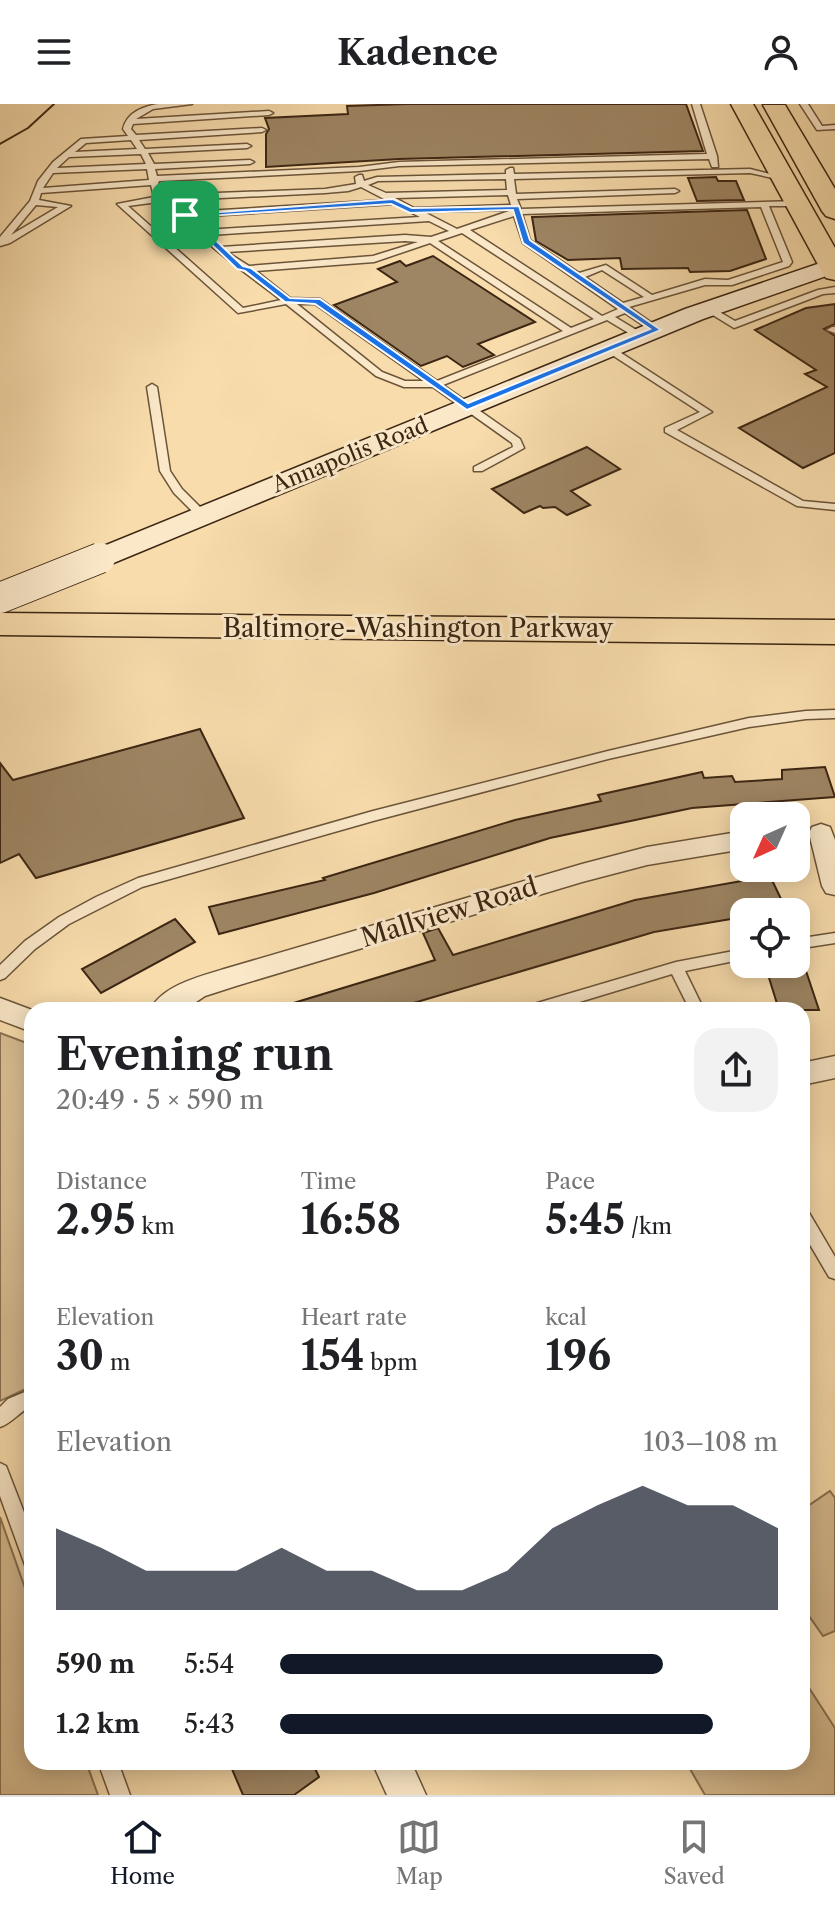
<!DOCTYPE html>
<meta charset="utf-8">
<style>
:root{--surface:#fff;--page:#f2f2f2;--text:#202124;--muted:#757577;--line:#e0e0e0;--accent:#111827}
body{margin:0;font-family:"Libre Caslon Text",serif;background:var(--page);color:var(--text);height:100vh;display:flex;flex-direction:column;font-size:30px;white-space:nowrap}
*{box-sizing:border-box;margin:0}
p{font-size:26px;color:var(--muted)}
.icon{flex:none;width:44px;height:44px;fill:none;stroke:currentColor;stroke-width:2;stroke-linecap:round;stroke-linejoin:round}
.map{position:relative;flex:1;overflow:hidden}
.side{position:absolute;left:24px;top:898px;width:786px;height:768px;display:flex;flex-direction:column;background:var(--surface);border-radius:24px;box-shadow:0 4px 20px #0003}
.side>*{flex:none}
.needle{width:52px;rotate:225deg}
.tools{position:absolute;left:730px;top:698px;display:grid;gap:16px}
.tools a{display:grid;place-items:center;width:80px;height:80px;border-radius:16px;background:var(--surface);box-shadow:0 4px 20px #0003;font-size:40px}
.pin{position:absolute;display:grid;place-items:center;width:68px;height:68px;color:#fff;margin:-34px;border-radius:16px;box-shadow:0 4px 12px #0006}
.round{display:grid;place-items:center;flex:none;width:84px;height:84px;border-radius:24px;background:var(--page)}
.overview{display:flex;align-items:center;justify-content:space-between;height:136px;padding:0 32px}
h1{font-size:44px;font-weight:700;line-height:60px}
.figures{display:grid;grid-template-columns:repeat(3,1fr);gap:12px;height:136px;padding:8px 32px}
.figures div{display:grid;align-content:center}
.figures b{font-size:40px;font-weight:700}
.figures small{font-size:22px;font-weight:400}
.figures p{font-size:22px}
.chart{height:224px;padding:16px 32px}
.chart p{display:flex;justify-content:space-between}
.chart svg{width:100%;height:144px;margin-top:8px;fill:var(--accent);opacity:.7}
ul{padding:0 32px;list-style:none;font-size:26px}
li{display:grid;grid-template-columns:128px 96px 1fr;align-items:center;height:60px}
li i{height:20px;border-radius:10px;background:var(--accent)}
header{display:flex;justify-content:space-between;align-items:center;height:104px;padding:0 32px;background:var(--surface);font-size:36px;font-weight:700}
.tabs{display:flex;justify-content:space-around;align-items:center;height:112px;border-top:2px solid var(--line);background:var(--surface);font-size:22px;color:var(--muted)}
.tabs a{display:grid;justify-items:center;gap:4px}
.tabs .active{color:var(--accent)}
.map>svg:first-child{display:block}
.green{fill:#d8bd92;stroke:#8a7252;stroke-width:2}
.building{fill:#9e8563;stroke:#3c2613;stroke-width:2}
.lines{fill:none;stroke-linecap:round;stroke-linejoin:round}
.service-casing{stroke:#6b5439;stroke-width:3}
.minor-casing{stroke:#6b5439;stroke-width:3}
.secondary-casing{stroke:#3c2613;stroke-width:3}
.primary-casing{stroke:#3c2613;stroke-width:3}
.motorway-casing{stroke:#3c2613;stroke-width:3}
.service{fill:#fae8c9;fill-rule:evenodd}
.minor{fill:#fae8c9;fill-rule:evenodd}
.secondary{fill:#fae8c9;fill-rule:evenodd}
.primary{fill:#f8dcac;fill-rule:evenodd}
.motorway{fill:#f8dcac;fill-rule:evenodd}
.tram{stroke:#3c2613;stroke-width:2}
.secondary-bridge-casing{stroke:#3c2613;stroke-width:32;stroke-linecap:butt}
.secondary-bridge{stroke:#fae8c9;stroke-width:30}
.route{fill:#1a73e8;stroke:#fff;stroke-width:2;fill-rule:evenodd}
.labels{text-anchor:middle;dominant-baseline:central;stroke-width:6;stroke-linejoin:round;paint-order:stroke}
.far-street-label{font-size:22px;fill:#3c2613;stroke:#fae8c9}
.street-label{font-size:26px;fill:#3c2613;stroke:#fae8c9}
</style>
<header><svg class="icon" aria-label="menu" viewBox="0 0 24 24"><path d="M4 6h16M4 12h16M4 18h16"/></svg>Kadence<svg class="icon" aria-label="person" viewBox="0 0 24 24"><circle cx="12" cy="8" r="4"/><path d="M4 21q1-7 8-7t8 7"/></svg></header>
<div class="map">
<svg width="835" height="1691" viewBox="0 0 835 1691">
<rect width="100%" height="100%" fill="#f8dcac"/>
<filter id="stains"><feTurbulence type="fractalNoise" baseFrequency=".0025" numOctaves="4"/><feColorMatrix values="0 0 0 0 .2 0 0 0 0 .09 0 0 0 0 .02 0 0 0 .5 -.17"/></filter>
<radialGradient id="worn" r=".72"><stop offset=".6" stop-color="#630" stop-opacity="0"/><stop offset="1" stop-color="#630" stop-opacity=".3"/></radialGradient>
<g class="green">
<polygon points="0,929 32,941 32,1282 0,1297"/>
<polygon points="830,1387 835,1394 835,1527 823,1532 802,1502 802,1406"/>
<polygon points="0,1413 32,1504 32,1658 86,1658 98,1691 0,1691"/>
<polygon points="802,1573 835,1624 835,1691 705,1691 686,1658 802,1658"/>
</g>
<g class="building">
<polygon points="407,0 686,0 703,47 399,55 266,63 266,30 269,25 265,14 348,10 347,2"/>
<polygon points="716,73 718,77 736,77 744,96 697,97 688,74"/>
<polygon points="747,106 766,155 730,167 690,168 688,164 622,165 620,154 568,156 536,137 532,113"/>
<polygon points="433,152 535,218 478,240 494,251 463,263 447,252 421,262 334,201 397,178 378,165 400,157 406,162"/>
<polygon points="835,200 835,220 824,225 835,232 835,349 803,364 739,324 827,283 805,270 816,266 755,226 806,204"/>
<polygon points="587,343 620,365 571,387 590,401 567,411 555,403 543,404 540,402 524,409 492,385"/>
<polygon points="200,625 244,714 36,774 19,750 0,759 0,659 13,676"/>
<polygon points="825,663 835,693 692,704 550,734 374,789 219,830 209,803 325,776 323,774 515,716 601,697 598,691 702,668 704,674 732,672 735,678 782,675 782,666"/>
<polygon points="770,772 783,799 734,808 737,814 654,828 390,906 288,906 287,901 435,856 423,829 438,824 453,851 635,796"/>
<polygon points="175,815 195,838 101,889 82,865"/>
<polygon points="803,858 819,906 779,906 765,861"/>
<polygon points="229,1658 312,1658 319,1673 294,1691 243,1691"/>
</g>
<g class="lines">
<g class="service-casing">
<g id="service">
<path d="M158,0H192L153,5L136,15L269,7L273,9L269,11L133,20L131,25L136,31L262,24L266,26L262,28L139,36L145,45L247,40L251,42L247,44L148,49L154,60L250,56L254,58L250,60L155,65L157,72L359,63L399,58L707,50L692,0H700L717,52L718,63H712L709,55L399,62L359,67L159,77L158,79L161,90L164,91L325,85L356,80L355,73L359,71H362L364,77L377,73L506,70V66L510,64H513L514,70L750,65L786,74L782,76L750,69L514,75L516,90L675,85L679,87L675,89L517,95L521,105L798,97V101L795,102H769L792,158L789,162L732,181H705L629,203L659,224V228H653L625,209L615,213L643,230V234H637L607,216L443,281L520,335L524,344L482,367H474V363L513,343L512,339L433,283H404L376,272L286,200L238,209L117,100L154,93L151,81L41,89L39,96L71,102L10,139L0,142V133L30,97L38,77L53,58L81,35L128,32L123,25C127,9 141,3 158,0ZM131,36L137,45L75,48L86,39ZM141,50L146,60L57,64L69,53ZM147,65L149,76L43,84L53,69ZM506,75L507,86L386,89L368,81L378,77ZM361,83L386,96L189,108L181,96L325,89L348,87ZM508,91L511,101L414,104L395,94ZM173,96C197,139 242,165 281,196L243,204L128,102ZM394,100L420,113L204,126L193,113ZM36,101L58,103L11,131ZM761,103L783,158L728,176L705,175L652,191L606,161L579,169L530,136L522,110ZM512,106L457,125L424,108ZM514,112L523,139L618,205L602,212L470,126ZM429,117L449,127L431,133L405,131L221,143L209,131ZM462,129L594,215L571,224L438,137ZM405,137L418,138L373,152L249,162L227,148ZM430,139L563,227L437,277L320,195L290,194L256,167L374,158ZM602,166L644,193L623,199L585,173ZM297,200H315L424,277H405L382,268Z"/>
<polygon points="800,0 808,0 822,22 835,21 835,25 817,26"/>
<polygon points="835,183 835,189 823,190 734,224 703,205 711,203 735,217 818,186"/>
<polygon points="832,223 835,223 835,229 827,226"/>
<polygon points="606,243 612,243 712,308 677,326 803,397 835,400 835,406 797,402 665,328 665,324 700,308 606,247"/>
<polygon points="152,280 157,283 170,367 182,385 207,410 207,414 199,414 174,389 160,367 147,283"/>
<polygon points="835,606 835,614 806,615 749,623 608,655 373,717 142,783 69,820 35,845 5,874 0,876 0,861 25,837 59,813 96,793 138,774 373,707 608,647 749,614 806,607"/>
<polygon points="835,829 835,839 796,845 796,835"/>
<polygon points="744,845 744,855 685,867 704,906 690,906 672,870 553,906 527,906 529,902 534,900 676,858"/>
<polygon points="802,1105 808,1107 835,1153 835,1175 829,1173 802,1127"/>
<path d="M32,1285V1302C20,1307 12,1319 0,1323V1303L8,1295Z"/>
<polygon points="0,1359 6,1362 32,1429 32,1463 25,1461 0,1392"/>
<polygon points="98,1658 118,1658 130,1691 110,1691"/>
</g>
</g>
<g class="minor-casing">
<g id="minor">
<polygon points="821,720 830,723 835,736 835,791 826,789 822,782 809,729 812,723"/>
<path d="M744,727V745L647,761L582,778L236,882L205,892L184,906H150C163,880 205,871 231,863L582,760L647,743Z"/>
<polygon points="0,894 32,906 32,928 0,916"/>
<polygon points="835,952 835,974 802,981 802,959"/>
<polygon points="372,1658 411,1658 426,1691 387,1691"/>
</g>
</g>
<g class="secondary-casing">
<polygon id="secondary" points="835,154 835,169 703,215 111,460 100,463 89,460 85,454 89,448 685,205"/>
</g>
<g class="primary-casing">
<g id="primary">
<polygon points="731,0 753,0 835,144 835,176 826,174 822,168"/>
<polygon points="763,1 785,1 835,85 835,115 826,112 822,107"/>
</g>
</g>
<g class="motorway-casing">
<polygon id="motorway" points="0,509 835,516 835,540 0,531"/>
</g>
<use href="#service" class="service"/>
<use href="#minor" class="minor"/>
<use href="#secondary" class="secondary"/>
<use href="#primary" class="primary"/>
<use href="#motorway" class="motorway"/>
<polyline class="tram" points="0,40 28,24 54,0"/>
<g class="secondary-bridge-casing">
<polyline id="secondary-bridge" points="0,494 100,454"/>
</g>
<use href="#secondary-bridge" class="secondary-bridge"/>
</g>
<path class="route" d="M393,95L412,104L519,102L530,136L661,226L467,306L315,200L285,198L245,167L237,165L181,111ZM391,100L410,109L513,106L523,139L650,225L468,299L320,195L290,194L251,164L243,162L191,113Z"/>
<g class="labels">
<g class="far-street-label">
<text transform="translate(350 351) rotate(-22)">Annapolis Road</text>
</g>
<g class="street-label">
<text x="418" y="524">Baltimore-Washington Parkway</text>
<text transform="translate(449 808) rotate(-17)">Mallview Road</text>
</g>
</g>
<rect width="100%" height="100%" filter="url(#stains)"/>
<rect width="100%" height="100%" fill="url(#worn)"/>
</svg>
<div class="tools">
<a><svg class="needle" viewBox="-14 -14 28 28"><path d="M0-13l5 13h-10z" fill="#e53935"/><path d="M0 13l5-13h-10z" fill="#757577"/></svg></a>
<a><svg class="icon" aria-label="locate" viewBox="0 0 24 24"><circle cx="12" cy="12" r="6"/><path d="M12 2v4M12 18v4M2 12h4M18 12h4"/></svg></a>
</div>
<div class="pin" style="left:185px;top:111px;background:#1e9e55"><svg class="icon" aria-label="arrive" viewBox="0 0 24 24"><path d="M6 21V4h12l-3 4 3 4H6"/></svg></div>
<section class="side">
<div class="overview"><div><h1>Evening run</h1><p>20:49 · 5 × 590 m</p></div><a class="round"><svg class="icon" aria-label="share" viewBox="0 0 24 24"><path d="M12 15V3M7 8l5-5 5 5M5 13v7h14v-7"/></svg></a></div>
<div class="figures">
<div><p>Distance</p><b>2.95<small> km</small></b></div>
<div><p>Time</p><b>16:58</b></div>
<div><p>Pace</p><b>5:45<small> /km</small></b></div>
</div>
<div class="figures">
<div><p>Elevation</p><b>30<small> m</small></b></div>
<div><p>Heart rate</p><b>154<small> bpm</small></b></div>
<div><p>kcal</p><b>196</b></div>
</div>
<div class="chart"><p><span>Elevation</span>103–108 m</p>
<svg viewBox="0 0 160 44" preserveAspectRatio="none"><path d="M0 44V19L10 25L20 32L30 32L40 32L50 25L60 32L70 32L80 38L90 38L100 32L110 19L120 12L130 6L140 12L150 12L160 19V44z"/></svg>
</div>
<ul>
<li><b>590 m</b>5:54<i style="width:77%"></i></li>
<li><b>1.2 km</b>5:43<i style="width:87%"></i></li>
</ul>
</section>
</div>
<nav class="tabs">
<a class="active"><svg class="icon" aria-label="home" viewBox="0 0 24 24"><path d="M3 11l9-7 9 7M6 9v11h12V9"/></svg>Home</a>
<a><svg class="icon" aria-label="map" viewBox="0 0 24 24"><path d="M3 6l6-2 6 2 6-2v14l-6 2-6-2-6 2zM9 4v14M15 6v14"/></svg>Map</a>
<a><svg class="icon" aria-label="saved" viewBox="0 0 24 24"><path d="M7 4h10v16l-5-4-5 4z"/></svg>Saved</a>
</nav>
